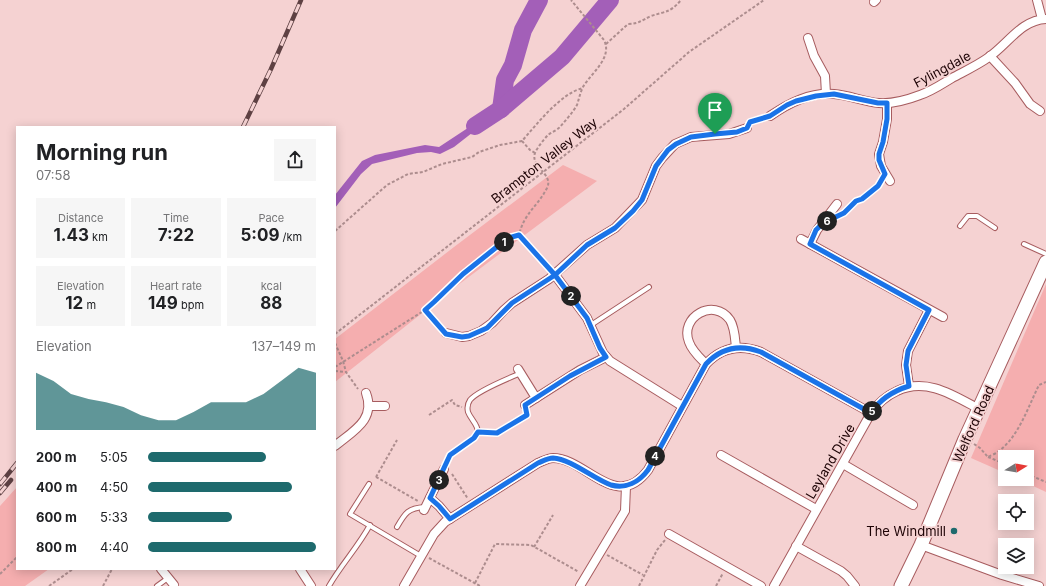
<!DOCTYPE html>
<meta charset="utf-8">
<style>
:root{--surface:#fff;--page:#f6f6f6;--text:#202124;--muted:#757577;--accent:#1e6a6d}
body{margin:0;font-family:Inter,sans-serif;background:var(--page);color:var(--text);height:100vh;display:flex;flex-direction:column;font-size:15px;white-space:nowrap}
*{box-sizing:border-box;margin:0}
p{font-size:13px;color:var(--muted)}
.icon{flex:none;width:22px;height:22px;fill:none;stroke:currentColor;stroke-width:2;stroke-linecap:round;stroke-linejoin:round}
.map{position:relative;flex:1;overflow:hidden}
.sheet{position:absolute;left:16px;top:126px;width:320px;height:444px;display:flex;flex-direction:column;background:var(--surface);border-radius:0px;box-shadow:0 2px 10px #0003}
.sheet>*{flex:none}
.needle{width:26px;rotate:79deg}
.controls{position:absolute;left:998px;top:450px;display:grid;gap:8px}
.controls a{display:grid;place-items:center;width:36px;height:36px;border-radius:0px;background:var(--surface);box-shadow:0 2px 10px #0003;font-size:20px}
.pin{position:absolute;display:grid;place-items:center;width:34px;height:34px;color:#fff;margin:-41px -17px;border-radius:50% 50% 50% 0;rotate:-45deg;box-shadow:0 0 4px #0007}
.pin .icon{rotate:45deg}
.km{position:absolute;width:20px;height:20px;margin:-10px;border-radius:50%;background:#222;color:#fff;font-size:11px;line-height:20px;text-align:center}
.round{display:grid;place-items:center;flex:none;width:42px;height:42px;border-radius:0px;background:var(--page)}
.overview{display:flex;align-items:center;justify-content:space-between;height:68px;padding:0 20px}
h1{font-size:22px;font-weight:700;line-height:30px}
.metrics{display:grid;grid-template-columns:repeat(3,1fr);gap:6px;height:68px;padding:4px 20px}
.metrics div{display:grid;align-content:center;border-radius:0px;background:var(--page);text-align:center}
.metrics b{font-size:17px;font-weight:700}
.metrics small{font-size:11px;font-weight:400}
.metrics p{font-size:11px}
.chart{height:112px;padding:8px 20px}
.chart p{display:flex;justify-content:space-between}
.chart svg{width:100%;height:72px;margin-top:4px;fill:var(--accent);opacity:.7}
ul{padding:0 20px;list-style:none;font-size:13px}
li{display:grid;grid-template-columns:64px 48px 1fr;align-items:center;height:30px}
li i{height:10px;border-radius:5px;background:var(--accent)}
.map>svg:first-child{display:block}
.green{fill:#f5aeaf}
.water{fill:#a35fb8}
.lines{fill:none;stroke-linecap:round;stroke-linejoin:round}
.river{stroke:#a35fb8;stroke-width:18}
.service-casing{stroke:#a75c5f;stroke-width:6}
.minor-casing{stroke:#a75c5f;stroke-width:10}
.primary-casing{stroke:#a75c5f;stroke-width:15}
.path{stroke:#ad8d8e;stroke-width:2;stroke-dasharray:3 2;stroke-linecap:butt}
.service{stroke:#fff;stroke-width:4}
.minor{stroke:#fff;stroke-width:8}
.primary{stroke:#fff;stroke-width:13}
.rail-casing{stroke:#5e4143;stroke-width:4.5}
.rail{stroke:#f5d2d2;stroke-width:3;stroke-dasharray:9;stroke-linecap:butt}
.route-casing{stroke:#fff;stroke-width:8}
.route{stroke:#1a73e8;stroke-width:5}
.poi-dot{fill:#1e6a6d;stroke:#f5d2d2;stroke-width:1.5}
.labels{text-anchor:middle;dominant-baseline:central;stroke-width:3.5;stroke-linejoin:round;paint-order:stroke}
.street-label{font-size:13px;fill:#1c0204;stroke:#f5d2d2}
.poi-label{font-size:13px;fill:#1c0204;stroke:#f5d2d2;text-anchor:end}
</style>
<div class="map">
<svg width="1046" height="586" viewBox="0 0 1046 586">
<rect width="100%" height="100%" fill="#f5d2d2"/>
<g class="green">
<polygon points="563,165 597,181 450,291 335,382 335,339 454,247"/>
<polygon points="1046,284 1046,492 1018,479 1027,479 1027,457 1005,457 1005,473 971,458"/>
<polygon points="17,487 17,569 49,569 25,586 0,586 0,506"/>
</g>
<polygon class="water" points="497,103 495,115 454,147 440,154 431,152 417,153 372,164 361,174 335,208 335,195 362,161 375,155 425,145 439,147 483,118 491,108"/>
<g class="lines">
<g class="river">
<polyline points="501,109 505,80 513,65 523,30 539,0"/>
<polyline points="475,126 501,109 562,57 610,0"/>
</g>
<g class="service-casing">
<g id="service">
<polyline points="960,226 968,216 977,216 995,228"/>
<polyline points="1024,244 1046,254"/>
<polyline points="591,325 649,287"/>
<path d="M444,469L450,455L477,435C480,426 471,420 468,412C467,408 468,403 470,400C477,391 509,378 521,373"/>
<polyline points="369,484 350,514 421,556"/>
<path d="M397,527C405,513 408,508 425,507"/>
<polyline points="157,586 168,578"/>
<path d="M329,586C341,565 358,547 370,525"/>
</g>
</g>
<g class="minor-casing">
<g id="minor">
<polyline points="1037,0 1042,19"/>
<polyline points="874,2 876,0"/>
<polyline points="808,38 814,56 825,76 826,94"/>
<polyline points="990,56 1015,83 1030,104 1040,111"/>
<polyline points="887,103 887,119 883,142 879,154 881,166 890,181"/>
<path d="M770,116C789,103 810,92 834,94C849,95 864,102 879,103C893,104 907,100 920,95C932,91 942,84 952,78C965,71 978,65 989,57C1008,44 1021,20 1046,19"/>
<polyline points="801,239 943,317"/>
<polyline points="810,244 817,230 837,204"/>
<polyline points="555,275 587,318 603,353 610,361 682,406"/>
<polyline points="446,333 462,337 469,336 481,331 492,323 504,310 512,303 549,279 587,245 615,228 642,200 656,166 662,158 675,144 691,137 729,134 747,128"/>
<path d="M706,364C700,358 692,351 689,342C679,317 714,297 730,320C735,328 735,339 736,348"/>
<polyline points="518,369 536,398"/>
<polyline points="909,386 906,365 908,351 929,310"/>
<polyline points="525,405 580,370 606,357"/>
<polyline points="369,406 385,406"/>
<path d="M335,446C353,431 376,420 366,393"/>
<polyline points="721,455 816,509"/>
<polyline points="843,464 913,505"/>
<polyline points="430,498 439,506 450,519"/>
<polyline points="424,510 444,469"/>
<polyline points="669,534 761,586"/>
<polyline points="921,545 1002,575 1039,586"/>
<polyline points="796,546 841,571 847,576 855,586"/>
<polyline points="161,569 174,585"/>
<polyline points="300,569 311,586"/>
<path d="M404,586L434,534L445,522L538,463C543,461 548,458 553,458C586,458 616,513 648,470L706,364C721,348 740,344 761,352L871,413"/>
<polyline points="580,586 625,511 626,486"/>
<path d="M774,586L871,413C878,403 886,396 897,391C926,377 953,395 979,409"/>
</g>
</g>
<g class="primary-casing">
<polyline id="primary" points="901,586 921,545 965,439 1046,262"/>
</g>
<g class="path">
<path d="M606,44L628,24C639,24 642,20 651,16C666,11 670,13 681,0"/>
<polyline points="752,121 763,118"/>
<path d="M535,153L530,150L522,141C537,124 561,93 583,88"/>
<polyline points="840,215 844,213 856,201 862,199 878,186 881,182"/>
<polyline points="335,231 387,185 408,174 423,172 442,164 472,157 479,152 500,145 522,141"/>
<polyline points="520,236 549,268"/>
<polyline points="425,310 441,328"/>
<polyline points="335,334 624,109 689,52 764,0"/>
<polyline points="335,343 343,361 346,372"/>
<path d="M335,367L425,310L480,260L509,239L519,235C524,213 538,206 547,188C554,174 530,167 535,153C537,148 544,139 548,135C552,132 557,130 560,127C566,120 573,112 577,105C579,99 580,93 583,87C591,73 613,58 604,40L571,0"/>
<polyline points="335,371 346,372 358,389"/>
<polyline points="429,415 452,400 455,405 462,407"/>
<polyline points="485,432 497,433 527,415 526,412"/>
<path d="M974,444L980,448L988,457C991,455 996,454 999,451C1019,436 1028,407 1039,385L1046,382"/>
<polyline points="988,457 1005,464"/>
<polyline points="452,474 468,499"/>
<polyline points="1027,474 1046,482"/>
<polyline points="376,477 418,501"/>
<polyline points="376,477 397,440"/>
<polyline points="534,547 553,515"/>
<polyline points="607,555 643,575"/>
<polyline points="429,558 480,586"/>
<polyline points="0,574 17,557"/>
<polyline points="475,583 495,544 531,545 579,572"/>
<polyline points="49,586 73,569"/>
<polyline points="103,586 112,569"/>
<polyline points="639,586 657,550 665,540"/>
<polyline points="716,586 723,573"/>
</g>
<use href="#service" class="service"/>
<use href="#minor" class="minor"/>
<use href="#primary" class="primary"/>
<g class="rail-casing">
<g id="rail">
<polyline points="243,127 271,69 301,0"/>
<polyline points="0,484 17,463"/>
<polyline points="0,493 11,480"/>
</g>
</g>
<use href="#rail" class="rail"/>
</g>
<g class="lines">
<g class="route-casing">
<path id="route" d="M715,134L691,137L676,144L668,150L656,166L642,200L633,211L615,228L587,245L555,275L519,235L508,238L463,274L434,302L425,310L446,334L462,337L469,336L487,328L512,303L555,275L587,318L600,348L606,357L570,376L525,405L527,415L497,433L478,432L474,438L450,455L430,498L439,506L450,519L538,463C543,461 548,458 553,458C571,459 594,479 611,485C626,489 639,482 648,470L706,364C721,348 740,344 761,352L871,413C880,399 893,391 909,386L906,365L908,351L929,310L810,244L816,230L823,223L844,213L856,201L862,199L878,186L885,174L879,160V154L883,142L887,119V103H878L834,94L816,96L796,101L787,105L770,116L750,122L747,128L737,132L715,134"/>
</g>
<use href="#route" class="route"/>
</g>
<circle class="poi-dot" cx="954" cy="531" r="4"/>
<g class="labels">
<g class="street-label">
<text transform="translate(942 69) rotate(-28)">Fylingdale</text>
<text transform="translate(544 160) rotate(-38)">Brampton Valley Way</text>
<text transform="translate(973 424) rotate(-66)">Welford Road</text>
<text transform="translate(830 461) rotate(-60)">Leyland Drive</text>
</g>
<g class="poi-label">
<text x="946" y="531">The Windmill</text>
</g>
</g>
</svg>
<div class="controls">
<a><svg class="needle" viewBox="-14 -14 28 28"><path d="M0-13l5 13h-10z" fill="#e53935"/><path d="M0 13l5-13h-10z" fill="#757577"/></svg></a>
<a><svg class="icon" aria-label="locate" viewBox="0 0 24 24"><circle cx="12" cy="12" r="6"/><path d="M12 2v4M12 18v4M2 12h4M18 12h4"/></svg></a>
<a><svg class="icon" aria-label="layers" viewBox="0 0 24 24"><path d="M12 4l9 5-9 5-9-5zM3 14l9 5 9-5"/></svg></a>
</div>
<div class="pin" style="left:715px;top:134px;background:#1e9e55"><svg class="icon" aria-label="arrive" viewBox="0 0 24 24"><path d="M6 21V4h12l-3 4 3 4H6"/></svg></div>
<b class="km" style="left:504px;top:242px">1</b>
<b class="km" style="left:571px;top:296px">2</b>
<b class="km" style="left:439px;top:480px">3</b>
<b class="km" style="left:655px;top:456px">4</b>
<b class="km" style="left:872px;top:411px">5</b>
<b class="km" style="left:827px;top:221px">6</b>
<section class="sheet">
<div class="overview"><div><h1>Morning run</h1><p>07:58</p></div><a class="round"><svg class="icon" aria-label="share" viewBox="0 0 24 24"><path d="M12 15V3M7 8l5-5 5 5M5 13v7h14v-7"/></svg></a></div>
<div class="metrics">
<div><p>Distance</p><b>1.43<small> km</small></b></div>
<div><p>Time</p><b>7:22</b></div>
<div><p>Pace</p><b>5:09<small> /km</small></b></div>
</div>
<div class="metrics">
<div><p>Elevation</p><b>12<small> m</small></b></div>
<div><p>Heart rate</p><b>149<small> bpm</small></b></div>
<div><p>kcal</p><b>88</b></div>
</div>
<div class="chart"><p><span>Elevation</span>137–149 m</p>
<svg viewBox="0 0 160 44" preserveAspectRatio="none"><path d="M0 44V9L10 14L20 22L30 25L40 27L50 30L60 35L70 38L80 38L90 33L100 27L110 27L120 27L130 22L140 14L150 6L160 9V44z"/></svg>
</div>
<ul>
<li><b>200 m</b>5:05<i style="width:70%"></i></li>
<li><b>400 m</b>4:50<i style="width:86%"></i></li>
<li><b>600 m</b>5:33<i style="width:50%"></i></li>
<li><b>800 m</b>4:40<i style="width:100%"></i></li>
</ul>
</section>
</div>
